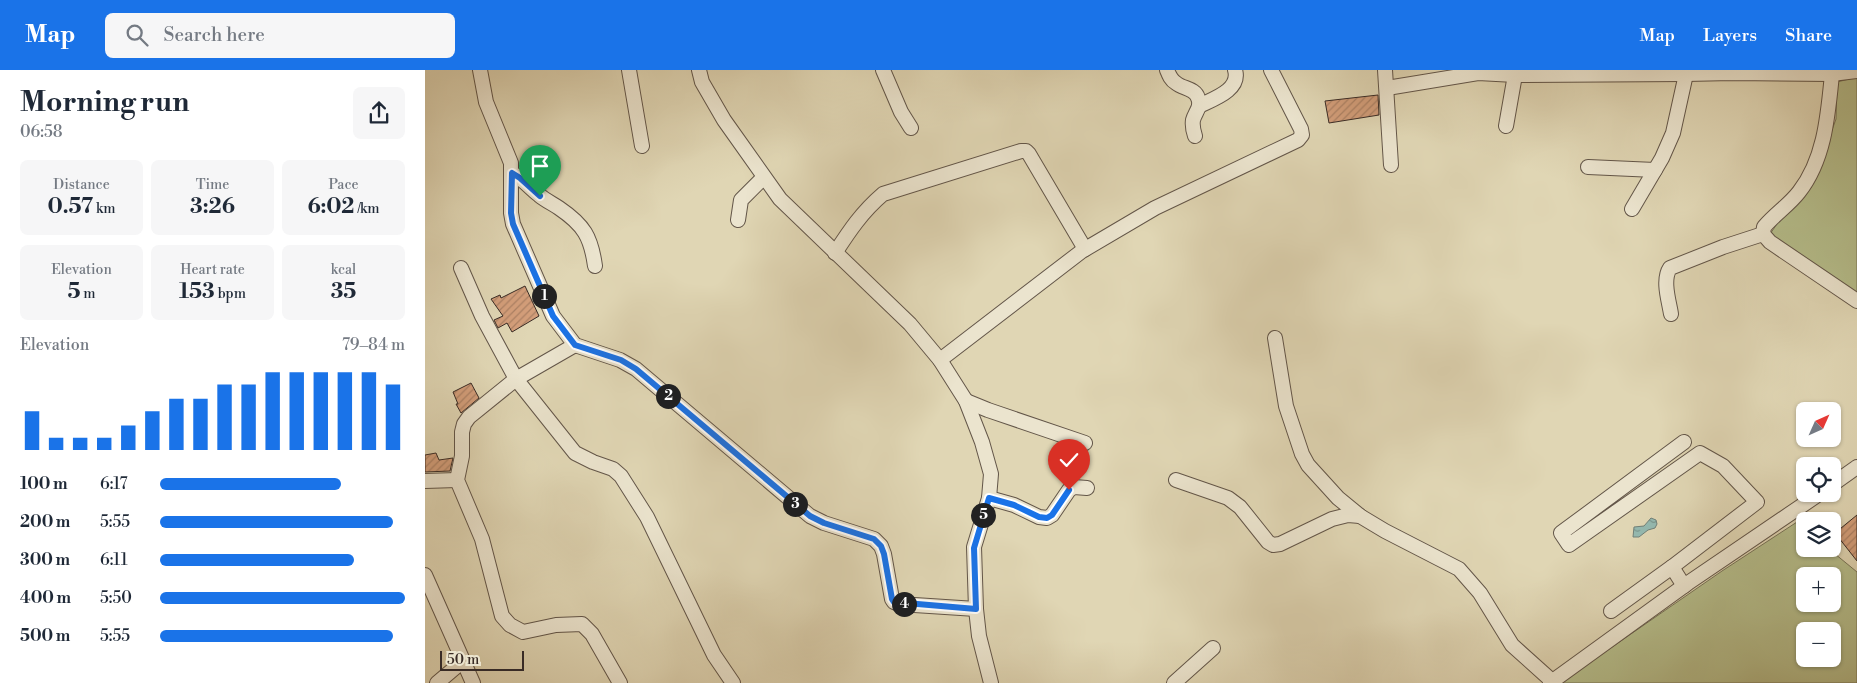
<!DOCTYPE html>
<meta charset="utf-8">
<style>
:root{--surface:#fff;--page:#f6f6f7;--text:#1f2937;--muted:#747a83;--accent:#1a73e8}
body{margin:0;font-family:"Libre Bodoni",serif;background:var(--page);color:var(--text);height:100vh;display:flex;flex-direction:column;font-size:19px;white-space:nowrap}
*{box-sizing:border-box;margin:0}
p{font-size:16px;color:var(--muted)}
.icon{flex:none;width:28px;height:28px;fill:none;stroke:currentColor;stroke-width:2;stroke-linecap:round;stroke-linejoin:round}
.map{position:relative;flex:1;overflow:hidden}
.drawer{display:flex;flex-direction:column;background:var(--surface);width:425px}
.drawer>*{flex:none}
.needle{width:32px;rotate:45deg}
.buttons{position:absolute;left:1371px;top:332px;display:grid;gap:10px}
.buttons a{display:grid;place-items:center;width:45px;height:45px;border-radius:8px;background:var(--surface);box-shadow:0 1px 4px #0004;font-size:25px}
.scale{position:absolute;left:15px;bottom:12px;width:84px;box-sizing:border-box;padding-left:5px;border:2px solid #392b25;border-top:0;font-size:14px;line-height:18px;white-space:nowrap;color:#392b25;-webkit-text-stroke:4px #ebe4ce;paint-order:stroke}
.pin{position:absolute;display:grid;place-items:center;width:42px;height:42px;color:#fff;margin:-51px -21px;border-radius:50% 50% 50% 0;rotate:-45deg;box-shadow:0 0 5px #0007}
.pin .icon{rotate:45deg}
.km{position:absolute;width:25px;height:25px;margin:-12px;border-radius:50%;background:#222;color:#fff;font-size:14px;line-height:25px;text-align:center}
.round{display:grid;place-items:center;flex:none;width:52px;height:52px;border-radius:8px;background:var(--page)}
.head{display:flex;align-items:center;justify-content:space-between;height:85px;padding:0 20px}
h1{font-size:28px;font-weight:700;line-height:38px}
.stats{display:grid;grid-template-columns:repeat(3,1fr);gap:8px;height:85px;padding:5px 20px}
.stats div{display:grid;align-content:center;border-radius:8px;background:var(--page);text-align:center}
.stats b{font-size:21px;font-weight:700}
.stats small{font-size:14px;font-weight:400}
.stats p{font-size:14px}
.chart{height:140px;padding:10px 20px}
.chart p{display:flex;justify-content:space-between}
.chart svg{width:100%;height:90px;margin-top:5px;stroke:var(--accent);stroke-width:6}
ul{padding:0 20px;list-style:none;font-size:16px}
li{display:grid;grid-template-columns:80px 60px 1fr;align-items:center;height:38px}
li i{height:12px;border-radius:6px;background:var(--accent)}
header{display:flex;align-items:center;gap:30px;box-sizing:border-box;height:70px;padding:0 25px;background:var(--accent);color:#fff}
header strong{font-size:24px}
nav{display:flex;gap:28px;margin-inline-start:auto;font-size:18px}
.search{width:350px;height:45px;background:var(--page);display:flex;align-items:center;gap:12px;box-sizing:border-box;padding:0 18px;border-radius:8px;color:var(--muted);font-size:19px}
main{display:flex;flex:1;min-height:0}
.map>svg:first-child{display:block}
.grass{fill:#b5bd8b;stroke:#777458;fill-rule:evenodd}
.water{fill:url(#water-ripples);stroke:#708078}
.building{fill:url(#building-hatch);stroke:#392b25}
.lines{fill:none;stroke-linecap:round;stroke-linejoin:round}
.minor-casing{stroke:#635649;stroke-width:16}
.minor{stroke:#ebe4ce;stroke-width:14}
.route-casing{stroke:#fff;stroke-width:10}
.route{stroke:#1a73e8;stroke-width:6}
</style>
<header>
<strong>Map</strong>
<div class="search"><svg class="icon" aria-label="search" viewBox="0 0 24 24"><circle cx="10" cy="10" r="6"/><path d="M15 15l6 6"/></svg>Search here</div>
<nav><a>Map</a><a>Layers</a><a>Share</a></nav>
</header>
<main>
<section class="drawer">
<div class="head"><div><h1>Morning run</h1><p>06:58</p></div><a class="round"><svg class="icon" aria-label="share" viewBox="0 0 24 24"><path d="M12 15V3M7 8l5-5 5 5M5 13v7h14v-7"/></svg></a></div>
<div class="stats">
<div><p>Distance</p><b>0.57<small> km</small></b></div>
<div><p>Time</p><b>3:26</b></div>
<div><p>Pace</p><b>6:02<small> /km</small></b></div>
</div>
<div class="stats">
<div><p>Elevation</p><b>5<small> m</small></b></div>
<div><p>Heart rate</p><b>153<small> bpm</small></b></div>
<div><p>kcal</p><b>35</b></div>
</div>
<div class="chart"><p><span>Elevation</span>79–84 m</p>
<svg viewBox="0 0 160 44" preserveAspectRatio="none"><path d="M5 44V25M15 44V38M25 44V38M35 44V38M45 44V32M55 44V25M65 44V19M75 44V19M85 44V12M95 44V12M105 44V6M115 44V6M125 44V6M135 44V6M145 44V6M155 44V12"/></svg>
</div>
<ul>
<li><b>100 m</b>6:17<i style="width:74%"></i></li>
<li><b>200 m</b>5:55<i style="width:95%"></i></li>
<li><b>300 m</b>6:11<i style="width:79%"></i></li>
<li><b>400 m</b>5:50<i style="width:100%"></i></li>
<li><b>500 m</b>5:55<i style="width:95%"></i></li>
</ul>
</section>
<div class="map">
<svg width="1432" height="613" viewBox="0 0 1432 613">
<defs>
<pattern id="water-ripples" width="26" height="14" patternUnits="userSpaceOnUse" patternTransform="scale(1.25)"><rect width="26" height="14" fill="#94b9b0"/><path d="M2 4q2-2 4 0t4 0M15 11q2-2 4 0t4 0" fill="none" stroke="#7a978f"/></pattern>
<pattern id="building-hatch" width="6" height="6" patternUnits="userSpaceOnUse" patternTransform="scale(1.25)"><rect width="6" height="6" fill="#d39e7a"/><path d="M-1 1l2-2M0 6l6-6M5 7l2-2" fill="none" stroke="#ac8164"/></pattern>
</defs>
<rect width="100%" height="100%" fill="#e0d6b4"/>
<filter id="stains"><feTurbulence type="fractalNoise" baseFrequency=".004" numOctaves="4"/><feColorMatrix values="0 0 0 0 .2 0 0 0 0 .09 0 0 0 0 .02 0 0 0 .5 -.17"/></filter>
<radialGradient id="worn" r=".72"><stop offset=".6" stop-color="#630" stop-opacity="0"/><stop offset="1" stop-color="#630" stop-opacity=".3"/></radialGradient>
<g class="grass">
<polygon points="1432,7 1432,225 1345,164 1359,144 1386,118 1411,49 1412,12"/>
<path d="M1372,452L1380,459V479H1404L1432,502V613H1135L1297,501ZM1380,506H1408V534H1380ZM1380,561H1408V589H1380Z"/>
</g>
<polygon class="water" points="1226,448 1231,450 1232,454 1230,458 1223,460 1214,467 1208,467 1209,457 1219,456"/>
<g class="building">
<polygon points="953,25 954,45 904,53 900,31"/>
<polygon points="100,216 114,246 87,262 82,253 73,258 69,250 78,246 66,229 75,225 76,228"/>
<polygon points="46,313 54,328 36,343 31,334 33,334 28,322"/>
<polygon points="11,383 14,390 28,388 25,401 0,402 0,385"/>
<polygon points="1432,445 1432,491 1410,463"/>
</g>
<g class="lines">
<g class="minor-casing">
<g id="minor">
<polyline points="55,0 61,32 86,93 86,143 88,154 128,246 150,275 195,290 211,299 385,446 399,453 449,469 456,476 459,484 467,529 469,532 474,534 551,539"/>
<polyline points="204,0 217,76"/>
<polyline points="274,0 277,12 299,50 355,129 485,254 515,290 541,331 557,372 566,404 564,428 549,477 551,539 554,566 566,613"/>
<polyline points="458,0 476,42 486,58"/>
<path d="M742,0C744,5 746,10 751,13C758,19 770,18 773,28C777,37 770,42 768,50C767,56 768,60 770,66"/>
<polyline points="960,0 966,95"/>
<path d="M1407,4C1403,44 1400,89 1374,122C1364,135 1350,144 1339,157L1338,164L1345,172L1432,231"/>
<polyline points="962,18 1053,3 1090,5 1261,4 1307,3 1407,4 1432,1"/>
<path d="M774,36C788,29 816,20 810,0"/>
<polyline points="1081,56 1090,5"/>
<polyline points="1163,97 1230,100"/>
<path d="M87,103C98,109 105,118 114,125C120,130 128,134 134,138C159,155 166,167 170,196"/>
<polyline points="1207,139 1237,88 1248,63 1261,4"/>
<polyline points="313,150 316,130 338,108"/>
<path d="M410,183C425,160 437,142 458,124L596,81H601L604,84L660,179"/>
<polyline points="36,198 57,246 91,309 150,383 168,392 188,399 196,406 222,447 289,585 308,613"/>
<path d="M1246,244C1244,231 1237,210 1245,198L1298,177L1338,164"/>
<polyline points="850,268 861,336 877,384 883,395 913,428 935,446 960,461 1034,499 1055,523 1087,575 1127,611"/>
<polyline points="150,275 91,309 44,347 39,354 37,362 37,386 32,410 57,469 77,546 85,555 98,562 131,555 157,554 167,564 195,613"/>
<polyline points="515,290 657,181 730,138 873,70 877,65 876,59 846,0"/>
<polyline points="541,331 563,340 660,373"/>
<polyline points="751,410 803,428 815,437 843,472 848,475 855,474 907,449 923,445 935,446"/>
<polyline points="0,411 32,410"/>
<polyline points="1408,414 1432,397"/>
<polyline points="564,428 589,435 614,447 622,448 627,445 644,420 649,417 662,418"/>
<polyline points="1247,497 1332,432 1298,396 1275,383 1144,475 1136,463 1259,372"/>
<polyline points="0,505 48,613"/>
<polyline points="1186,541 1247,497 1259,516"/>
<polyline points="12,613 38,591"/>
<polyline points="749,613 788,578"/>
<polyline points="1125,613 1263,513 1394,424"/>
</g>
</g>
<use href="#minor" class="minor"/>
</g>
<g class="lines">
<g class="route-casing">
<polyline id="route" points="115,126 95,108 87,103 86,143 88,154 128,246 150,275 196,290 211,299 385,446 399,453 449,469 456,476 459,484 467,529 469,532 551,539 549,478 564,428 589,435 614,447 622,448 627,445 644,420"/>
</g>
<use href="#route" class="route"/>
</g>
<rect width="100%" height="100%" filter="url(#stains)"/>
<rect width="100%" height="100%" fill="url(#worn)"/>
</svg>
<div class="buttons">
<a><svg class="needle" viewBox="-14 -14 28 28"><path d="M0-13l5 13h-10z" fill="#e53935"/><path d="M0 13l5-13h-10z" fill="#747a83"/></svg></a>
<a><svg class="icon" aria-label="locate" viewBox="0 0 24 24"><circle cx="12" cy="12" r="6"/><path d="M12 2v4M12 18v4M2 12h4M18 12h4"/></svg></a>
<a><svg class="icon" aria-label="layers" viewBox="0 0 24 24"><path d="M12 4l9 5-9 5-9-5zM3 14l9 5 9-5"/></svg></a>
<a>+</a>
<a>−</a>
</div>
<div class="scale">50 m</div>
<div class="pin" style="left:115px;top:126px;background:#1e9e55"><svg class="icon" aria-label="arrive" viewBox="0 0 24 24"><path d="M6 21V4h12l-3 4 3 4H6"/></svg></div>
<div class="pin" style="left:644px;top:420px;background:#d93025"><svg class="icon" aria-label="check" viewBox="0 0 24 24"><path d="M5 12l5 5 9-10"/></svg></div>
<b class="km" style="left:119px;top:226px">1</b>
<b class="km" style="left:243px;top:326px">2</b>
<b class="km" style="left:370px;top:434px">3</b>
<b class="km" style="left:479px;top:534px">4</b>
<b class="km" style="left:558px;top:445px">5</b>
</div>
</main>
